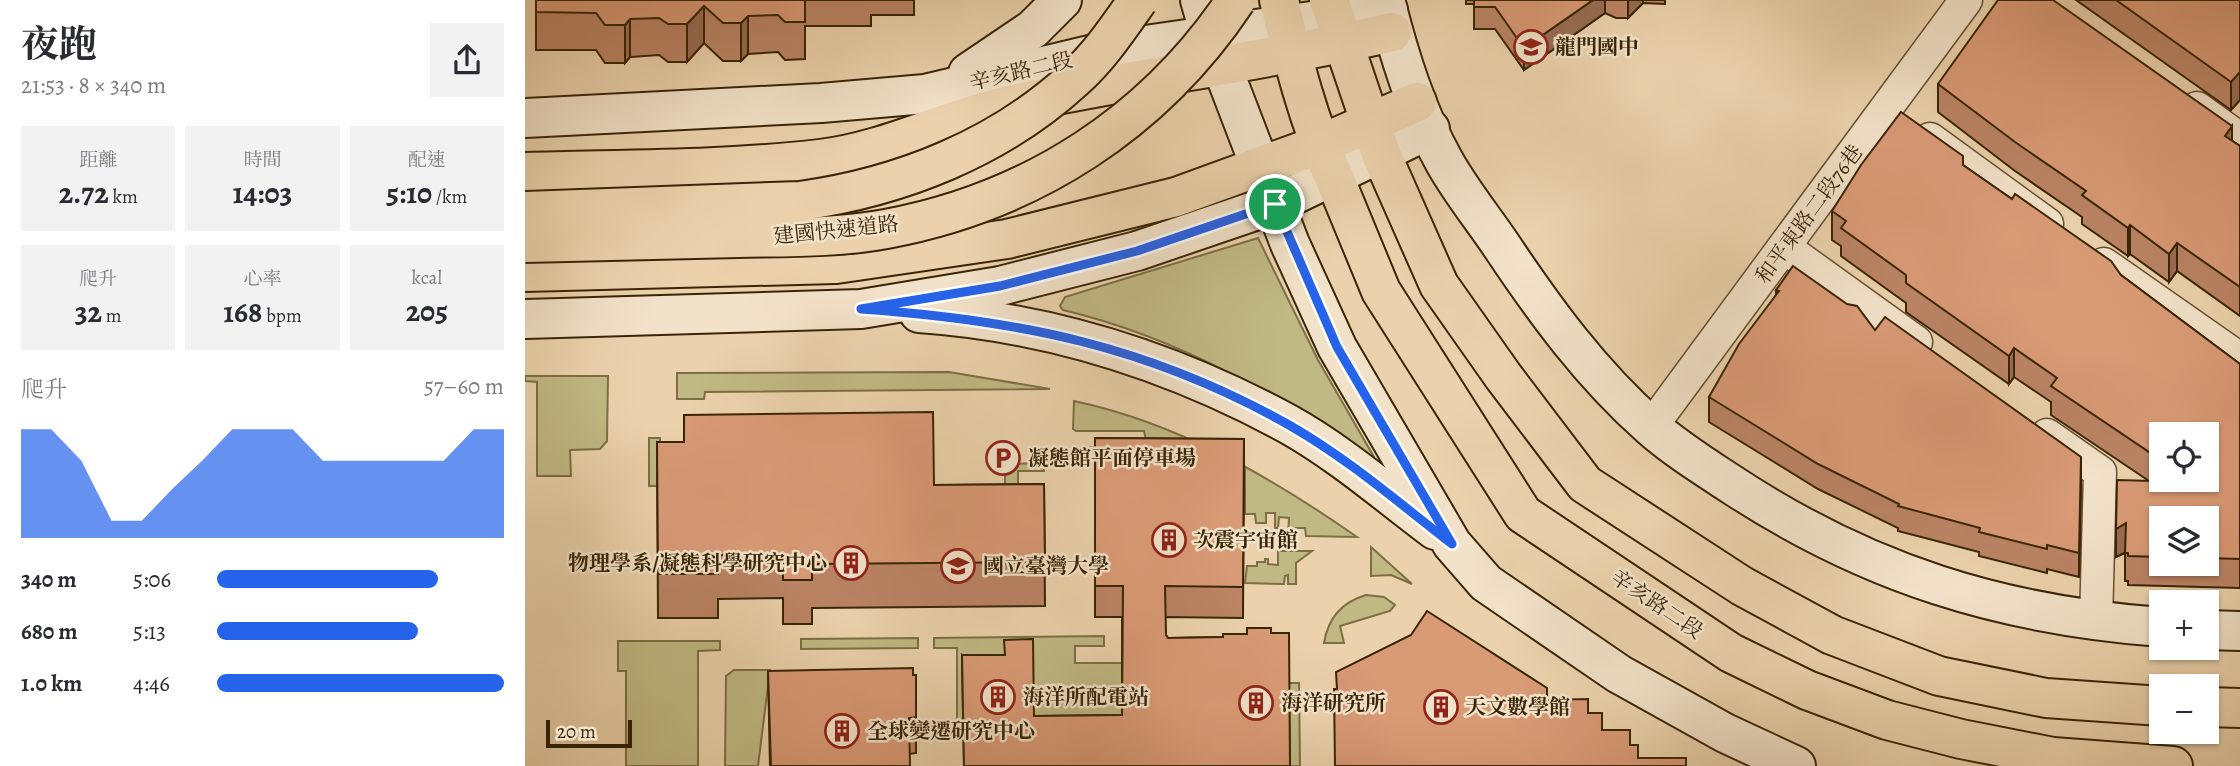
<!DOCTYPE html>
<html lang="zh-TW">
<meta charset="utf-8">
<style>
:root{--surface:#fff;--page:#f2f2f3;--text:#2b2b33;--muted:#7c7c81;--accent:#2563eb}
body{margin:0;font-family:Alegreya,"Noto Serif TC",serif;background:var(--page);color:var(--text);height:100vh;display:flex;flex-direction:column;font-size:26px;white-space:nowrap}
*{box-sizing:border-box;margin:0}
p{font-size:23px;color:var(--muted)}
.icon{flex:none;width:38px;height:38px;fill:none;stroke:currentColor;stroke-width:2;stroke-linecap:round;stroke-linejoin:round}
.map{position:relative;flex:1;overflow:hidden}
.side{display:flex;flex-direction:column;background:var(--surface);width:525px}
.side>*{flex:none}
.tools{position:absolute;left:1624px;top:422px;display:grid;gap:14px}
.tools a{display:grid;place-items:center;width:70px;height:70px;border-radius:0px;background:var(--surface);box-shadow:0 2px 5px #0004;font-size:35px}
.scale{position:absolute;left:21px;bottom:18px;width:86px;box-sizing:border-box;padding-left:7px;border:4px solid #392506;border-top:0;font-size:19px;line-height:24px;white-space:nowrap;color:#392506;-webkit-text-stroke:5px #f2e2c9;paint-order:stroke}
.pin{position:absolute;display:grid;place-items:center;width:60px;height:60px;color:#fff;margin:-30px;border:4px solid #fff;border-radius:50%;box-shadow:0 2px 7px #0007}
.round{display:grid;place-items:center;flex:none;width:74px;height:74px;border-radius:0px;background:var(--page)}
.summary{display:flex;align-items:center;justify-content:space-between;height:119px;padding:0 21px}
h1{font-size:38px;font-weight:700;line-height:52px}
.metrics{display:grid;grid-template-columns:repeat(3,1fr);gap:10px;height:119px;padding:7px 21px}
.metrics div{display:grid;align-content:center;border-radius:0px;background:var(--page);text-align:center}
.metrics b{font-size:30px;font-weight:700}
.metrics small{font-size:19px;font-weight:400}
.metrics p{font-size:19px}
.chart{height:196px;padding:14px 21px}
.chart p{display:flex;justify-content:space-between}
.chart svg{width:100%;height:126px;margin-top:7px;fill:var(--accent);opacity:.7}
ul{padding:0 21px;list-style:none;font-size:23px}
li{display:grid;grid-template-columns:112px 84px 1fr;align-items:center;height:52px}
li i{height:18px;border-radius:9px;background:var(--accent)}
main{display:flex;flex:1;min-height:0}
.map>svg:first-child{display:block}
.green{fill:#c0b984;stroke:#7c6f45;stroke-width:2}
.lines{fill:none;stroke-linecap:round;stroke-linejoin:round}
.street-casing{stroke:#665030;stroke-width:35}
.secondary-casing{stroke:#392506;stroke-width:42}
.primary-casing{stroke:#392506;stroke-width:42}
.highway-casing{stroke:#392506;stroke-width:42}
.street{stroke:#f2e2c9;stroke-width:32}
.secondary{stroke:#f2e2c9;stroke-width:38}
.primary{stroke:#ebd2ac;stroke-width:38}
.highway{stroke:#ebd2ac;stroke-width:38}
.highway-bridge-casing{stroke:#392506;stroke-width:42;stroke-linecap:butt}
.highway-bridge{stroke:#ebd2ac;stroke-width:38}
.wall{fill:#bb8465;stroke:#392506;stroke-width:2;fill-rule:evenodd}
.shaded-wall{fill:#986c53;stroke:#392506;stroke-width:2}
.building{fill:#d99a76;stroke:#392506;stroke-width:2}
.route-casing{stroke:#fff;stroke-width:14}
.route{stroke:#2563eb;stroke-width:9}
.labels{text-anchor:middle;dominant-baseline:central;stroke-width:5;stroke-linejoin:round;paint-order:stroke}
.poi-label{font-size:21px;font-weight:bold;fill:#392506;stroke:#f2e2c9;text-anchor:start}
.street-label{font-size:21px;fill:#392506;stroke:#f2e2c9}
</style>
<main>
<section class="side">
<div class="summary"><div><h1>夜跑</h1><p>21:53 · 8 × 340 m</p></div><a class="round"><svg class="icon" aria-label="share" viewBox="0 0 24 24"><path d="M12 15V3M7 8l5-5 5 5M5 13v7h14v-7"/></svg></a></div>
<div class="metrics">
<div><p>距離</p><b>2.72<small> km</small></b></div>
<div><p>時間</p><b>14:03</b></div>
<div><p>配速</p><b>5:10<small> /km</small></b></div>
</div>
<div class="metrics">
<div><p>爬升</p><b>32<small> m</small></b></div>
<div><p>心率</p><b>168<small> bpm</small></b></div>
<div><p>kcal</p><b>205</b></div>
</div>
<div class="chart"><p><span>爬升</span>57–60 m</p>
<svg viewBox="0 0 160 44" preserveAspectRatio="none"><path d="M0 44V6L10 6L20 17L30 38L40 38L50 27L60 17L70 6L80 6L90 6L100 17L110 17L120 17L130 17L140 17L150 6L160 6V44z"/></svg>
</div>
<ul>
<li><b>340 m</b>5:06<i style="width:77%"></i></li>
<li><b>680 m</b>5:13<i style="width:70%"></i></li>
<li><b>1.0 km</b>4:46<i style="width:100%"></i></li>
</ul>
</section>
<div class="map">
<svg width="1715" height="766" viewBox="0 0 1715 766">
<rect width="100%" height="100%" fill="#ebd2ac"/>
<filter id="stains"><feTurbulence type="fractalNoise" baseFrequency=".00286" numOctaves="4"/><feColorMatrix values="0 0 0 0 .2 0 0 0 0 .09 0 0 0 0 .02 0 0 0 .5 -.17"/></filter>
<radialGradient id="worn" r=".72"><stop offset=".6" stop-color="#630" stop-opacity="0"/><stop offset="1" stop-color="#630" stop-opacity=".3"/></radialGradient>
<g class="green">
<path d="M733,238L793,360L849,457L848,461C750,394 655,338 538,310L535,306L540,297Z"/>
<polygon points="424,372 525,389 180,392 179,399 152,399 152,373"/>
<polygon points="0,376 83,376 82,441 75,449 45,450 46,476 12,476 12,382 0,381"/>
<path d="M549,401C653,423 746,477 832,537L781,536L780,528H771V536H763L764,518L754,517L753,528H750V513H741V523H731L730,514H720V468H689L637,452H548L551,447L618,448L622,445L619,431H551L548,429Z"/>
<polygon points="124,438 135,438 135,466 159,486 124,486"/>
<polygon points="519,463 519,471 493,471 493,509 480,503 480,464"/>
<polygon points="846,547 887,584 866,575 846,576"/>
<polygon points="753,551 787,551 771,563 771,584 763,584 763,575 760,576 759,584 720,583 722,566 732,566 732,562 740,562 740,559 743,559 743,564 753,565"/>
<path d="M841,595L859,597L870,605L865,611L815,626L819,643H799C803,618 817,602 841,595Z"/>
<polygon points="579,636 579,646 550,646 550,663 598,663 643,713 432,724 432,648 409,648 409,638"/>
<polygon points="393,638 393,648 276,649 276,639"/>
<polygon points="93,641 195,641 195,650 173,651 173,766 101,766 101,671 93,671"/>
<polygon points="209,670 245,670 233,766 200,766 201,676"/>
<polygon points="764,683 774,683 775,766 765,766"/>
</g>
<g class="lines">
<g class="street-casing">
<g id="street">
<polyline points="1672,108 1715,139"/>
<polyline points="1405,139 1522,224"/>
<polyline points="1259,247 1391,342"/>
<polyline points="1579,264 1715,359"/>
<polyline points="1126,427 1441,0"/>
<polyline points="1522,435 1575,472 1571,622"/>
</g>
</g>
<g class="secondary-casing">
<g id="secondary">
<polyline points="675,0 686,38 765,244 812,347 927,544 961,583 1094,674 1200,733 1271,766"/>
<path d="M860,0C874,55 891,111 919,161C935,190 957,217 976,245C1020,311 1066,374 1126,427C1151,449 1180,467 1209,486C1344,574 1476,615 1636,627"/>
<polyline points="443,73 508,29 537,0"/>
<polyline points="0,118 296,103 400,94 586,50 863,10"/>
<path d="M394,313C524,322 649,362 763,424C815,453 862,494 910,530"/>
<polyline points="0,319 336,309 475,286 612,251 750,204 905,129"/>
<polyline points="1682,630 1715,631"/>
</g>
</g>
<g class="primary-casing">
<g id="primary">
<polyline points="856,154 914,285 978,376 1060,484 1217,586 1307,635 1414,676 1521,698 1636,706"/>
<polyline points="809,177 856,291 998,514 1206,653 1282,690 1362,720 1436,739 1528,757 1648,766"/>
<polyline points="1682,707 1715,708"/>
</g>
</g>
<g class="highway-casing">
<g id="highway">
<path d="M754,0C768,60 783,121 809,177"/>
<polyline points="804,0 856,154"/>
<path d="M0,172C98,169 198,170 295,159C362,151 423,118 488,104C614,77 742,61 867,32"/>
<polyline points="0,272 311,264 482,239 651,197 794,145 892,102"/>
</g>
</g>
<use href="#street" class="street"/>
<use href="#secondary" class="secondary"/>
<use href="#primary" class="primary"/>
<use href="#highway" class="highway"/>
<g class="highway-bridge-casing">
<g id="highway-bridge">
<path d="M0,211L275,201C376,187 474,148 549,79C574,57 594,27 613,0"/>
<path d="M0,243C71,241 142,240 213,238C262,237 312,238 361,229C506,202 629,123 711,0"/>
</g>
</g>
<use href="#highway-bridge" class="highway-bridge"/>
</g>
<g class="wall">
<polygon points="11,0 389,0 389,15 346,15 346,26 280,26 280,59 260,60 253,52 223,54 216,61 198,61 179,43 162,62 143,62 134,55 105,57 100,63 80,63 71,50 11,50"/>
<polygon points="941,0 1140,0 1140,4 1118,3 1103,18 1091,18 1080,13 999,70 970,29 949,29 949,4 941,4"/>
<polygon points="1551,0 1715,0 1715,100 1706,110"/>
<polygon points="1413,84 1707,141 1715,146 1715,316 1652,271 1644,282 1605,254 1603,256 1557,224 1557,217 1490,171 1413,112"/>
<path d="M1438,165L1596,275L1715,364V588L1603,585V581H1600V553L1591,557L1624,481L1526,415V402L1489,377L1484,384L1381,312V303L1316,256V246L1307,240V211ZM1636,434L1682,480H1636ZM1636,518H1682V564H1636Z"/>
<polygon points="1251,290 1350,330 1556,481 1554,577 1522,569 1522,573 1454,556 1454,552 1373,531 1373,528 1293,489 1184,422 1184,397 1251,295"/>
<polygon points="570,438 719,439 718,618 640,617 641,635 643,638 698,637 746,633 765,766 439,766 437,655 509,716 597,715 597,617 570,617"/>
<polygon points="132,442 409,485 519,484 520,606 287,608 287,624 258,624 258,598 193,599 193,618 133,618"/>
<polygon points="243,671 391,675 391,753 384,754 385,766 245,766"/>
</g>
<g class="shaded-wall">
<polygon points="1068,0 1080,0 1080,13 999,70 999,48"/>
<polygon points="1103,0 1118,0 1118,3 1103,18"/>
<polygon points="179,6 179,43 162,62 162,24"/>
<polygon points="223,16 223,54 216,61 216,23"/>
<polygon points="105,19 105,57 100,63 100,25"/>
<polygon points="1715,71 1715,100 1706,110 1706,82"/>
<polygon points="1707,126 1707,155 1700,136"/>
<polygon points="1605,225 1605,254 1603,256 1603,228"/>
<polygon points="1652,243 1652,271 1644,282 1644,254"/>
<polygon points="1489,348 1489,377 1484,384 1484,356"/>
<polygon points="1556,457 1556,481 1554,577 1554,553"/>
<polygon points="1601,523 1601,552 1591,557 1591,529"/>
</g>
<g class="building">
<polygon points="11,0 280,0 280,22 260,22 253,15 223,16 216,23 198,23 179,6 162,24 143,24 134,18 105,19 100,25 80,25 71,13 11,12"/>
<polygon points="949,0 1068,0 999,48 970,7 949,7"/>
<polygon points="1473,0 1528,0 1707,126 1700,136 1715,146 1715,287 1652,243 1644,254 1605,225 1603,228 1557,195 1561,191 1490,142 1413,84"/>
<polygon points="1591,0 1715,0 1715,72 1706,82"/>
<polygon points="1376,112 1438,156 1438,165 1487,199 1490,194 1586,261 1596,275 1715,364 1715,559 1682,558 1682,518 1636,518 1636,557 1603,556 1603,553 1600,553 1601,523 1591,529 1592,480 1668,482 1664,480 1682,480 1682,434 1636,434 1636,460 1526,386 1532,378 1489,348 1484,356 1381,283 1381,275 1316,228 1321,221 1307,211 1336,165"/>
<polygon points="1268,266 1322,304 1332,306 1350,330 1360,317 1556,457 1554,553 1522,545 1522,549 1454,532 1455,528 1373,506 1374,504 1293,464 1184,397 1214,344 1254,291 1251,290"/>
<polygon points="408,412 409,485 519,484 520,562 287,564 287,580 258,580 258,554 193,555 193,574 133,574 132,442 159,442 159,415"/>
<polygon points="570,438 719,439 718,587 640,586 641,635 643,638 698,637 698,634 722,634 722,628 746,628 746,633 764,633 765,766 439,766 437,655 480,655 479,640 508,639 509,716 597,715 598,586 570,586"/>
<polygon points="902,611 1022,688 1022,700 1063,699 1063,713 1077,713 1077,730 1105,730 1105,745 1113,745 1113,758 1161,758 1161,766 810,766 809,689 812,689 811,672 886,635"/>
<polygon points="388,668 388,675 391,675 391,717 384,718 385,766 246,766 243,671"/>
</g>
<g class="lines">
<g class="route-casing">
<path id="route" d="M750,204L812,347L927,544C874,503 822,458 764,425C624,346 494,320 336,309L475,286L612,251Z"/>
</g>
<use href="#route" class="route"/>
</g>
<defs>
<g id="school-ring" transform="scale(1.75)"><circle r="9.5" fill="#f2e2c9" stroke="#8f2418" stroke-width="1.5"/><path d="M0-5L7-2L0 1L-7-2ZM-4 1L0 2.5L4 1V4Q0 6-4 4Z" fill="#8f2418"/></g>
<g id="parking-ring" transform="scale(1.75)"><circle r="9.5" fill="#f2e2c9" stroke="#8f2418" stroke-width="1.5"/><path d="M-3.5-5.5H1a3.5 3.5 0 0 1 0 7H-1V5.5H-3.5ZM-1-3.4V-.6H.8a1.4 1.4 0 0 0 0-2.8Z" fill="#8f2418"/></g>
<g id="building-ring" transform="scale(1.75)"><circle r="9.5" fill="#f2e2c9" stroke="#8f2418" stroke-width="1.5"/><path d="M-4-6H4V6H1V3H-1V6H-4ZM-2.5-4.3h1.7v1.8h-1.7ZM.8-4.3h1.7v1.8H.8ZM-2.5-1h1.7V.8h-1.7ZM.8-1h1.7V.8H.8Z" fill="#8f2418"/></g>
<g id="university-ring" transform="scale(1.75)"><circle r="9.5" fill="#f2e2c9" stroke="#8f2418" stroke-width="1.5"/><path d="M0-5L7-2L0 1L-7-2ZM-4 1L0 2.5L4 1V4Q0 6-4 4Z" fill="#8f2418"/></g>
</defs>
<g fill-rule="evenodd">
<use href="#school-ring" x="1006" y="47"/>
<use href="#parking-ring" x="478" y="458"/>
<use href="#building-ring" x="644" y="540"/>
<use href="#building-ring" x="326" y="563"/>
<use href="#university-ring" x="433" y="566"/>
<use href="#building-ring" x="473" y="697"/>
<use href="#building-ring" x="731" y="703"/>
<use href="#building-ring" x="916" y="707"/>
<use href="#building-ring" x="317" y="731"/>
</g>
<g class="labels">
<g class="poi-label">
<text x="1030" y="47">龍門國中</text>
<text x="503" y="458">凝態館平面停車場</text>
<text x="668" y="540">次震宇宙館</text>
<text x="302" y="563" text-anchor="end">物理學系/凝態科學研究中心</text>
<text x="458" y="566">國立臺灣大學</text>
<text x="498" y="697">海洋所配電站</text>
<text x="756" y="703">海洋研究所</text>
<text x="940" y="707">天文數學館</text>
<text x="342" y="731">全球變遷研究中心</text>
</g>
<g class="street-label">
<text transform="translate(496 71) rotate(-13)">辛亥路二段</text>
<text transform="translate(1284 214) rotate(-54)">和平東路二段76巷</text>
<text transform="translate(311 230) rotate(-6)">建國快速道路</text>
<text transform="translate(1132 604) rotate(34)">辛亥路二段</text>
</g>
</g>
<rect width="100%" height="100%" filter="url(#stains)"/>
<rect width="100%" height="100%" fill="url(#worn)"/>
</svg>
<div class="tools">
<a><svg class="icon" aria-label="locate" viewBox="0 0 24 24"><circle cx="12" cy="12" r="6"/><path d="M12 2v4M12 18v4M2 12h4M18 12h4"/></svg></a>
<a><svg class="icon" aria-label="layers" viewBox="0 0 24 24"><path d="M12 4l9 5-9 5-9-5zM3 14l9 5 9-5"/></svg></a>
<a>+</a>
<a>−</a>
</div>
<div class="scale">20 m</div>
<div class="pin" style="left:750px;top:204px;background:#1e9e55"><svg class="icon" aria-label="arrive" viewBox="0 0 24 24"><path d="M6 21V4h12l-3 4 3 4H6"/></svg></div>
</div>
</main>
